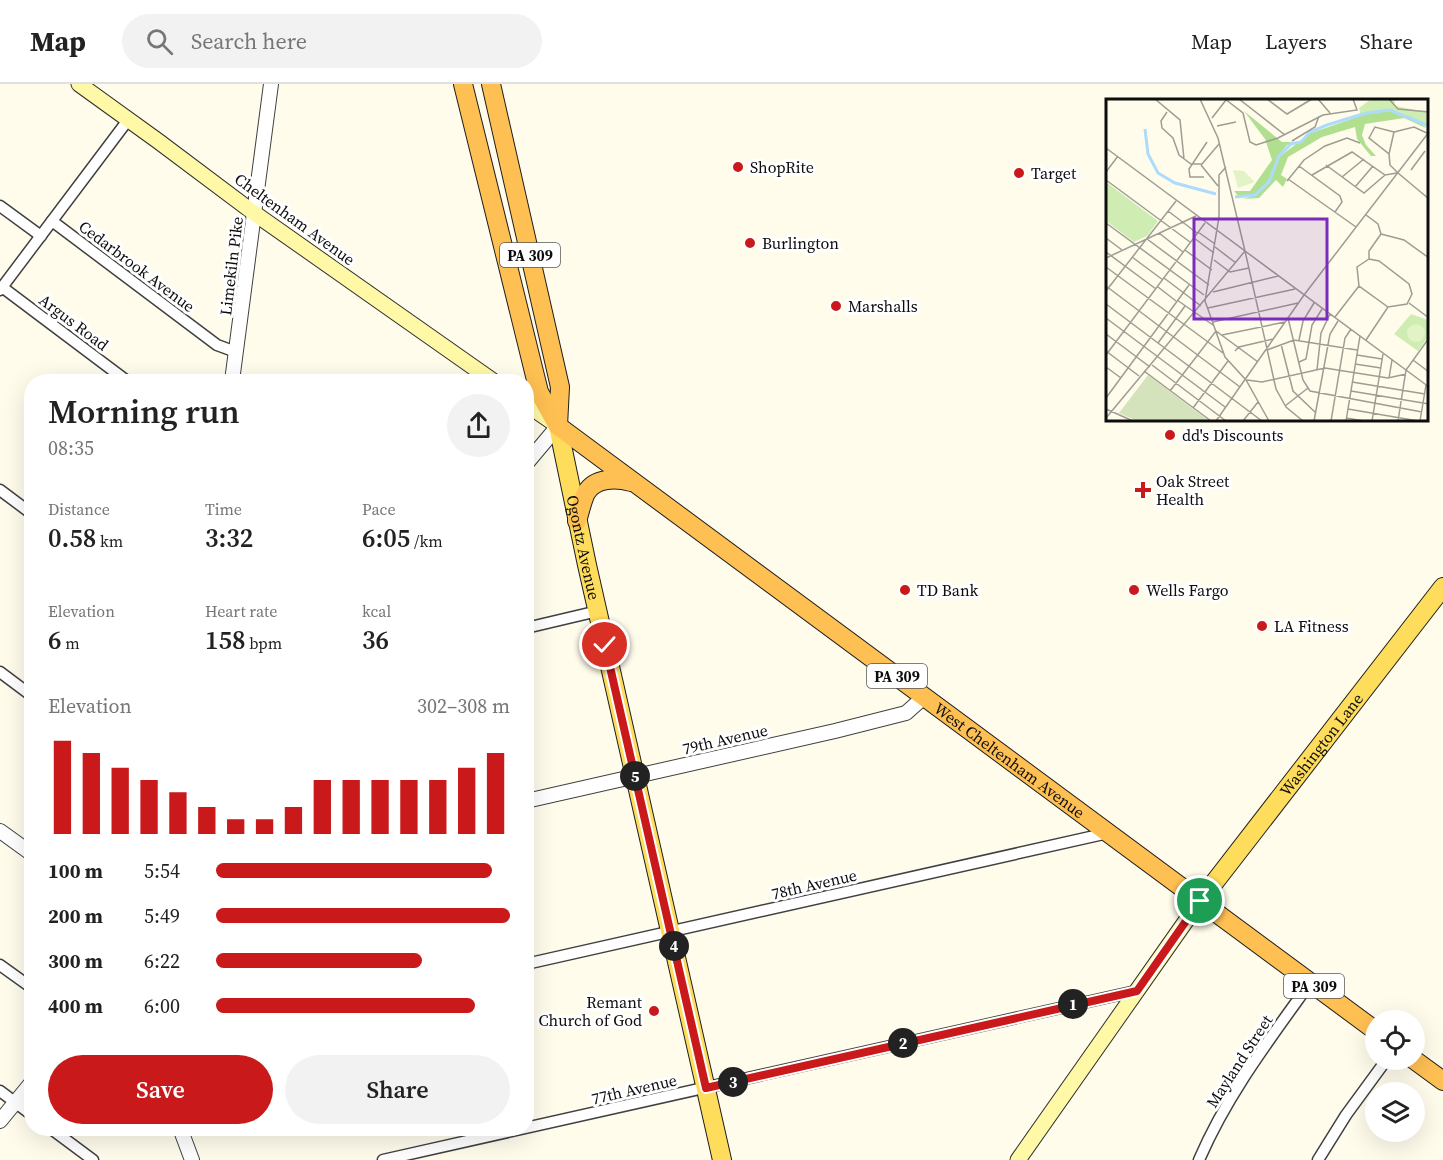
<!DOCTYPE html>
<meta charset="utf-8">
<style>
:root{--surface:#fff;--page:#f2f2f2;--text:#222;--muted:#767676;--line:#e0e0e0;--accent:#c9191b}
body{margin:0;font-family:"Source Serif 4",serif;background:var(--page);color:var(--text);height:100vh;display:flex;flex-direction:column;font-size:22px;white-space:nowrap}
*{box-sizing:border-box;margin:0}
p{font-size:20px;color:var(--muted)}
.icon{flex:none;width:33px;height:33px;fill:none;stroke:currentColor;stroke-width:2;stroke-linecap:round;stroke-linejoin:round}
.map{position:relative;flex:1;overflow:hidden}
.details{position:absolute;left:24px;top:290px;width:510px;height:762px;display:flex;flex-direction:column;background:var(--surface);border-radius:24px;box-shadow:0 6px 24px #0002}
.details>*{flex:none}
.controls{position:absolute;left:1365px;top:926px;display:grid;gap:12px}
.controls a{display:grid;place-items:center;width:60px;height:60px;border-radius:50%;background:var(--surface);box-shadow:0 6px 24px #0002;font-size:30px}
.pin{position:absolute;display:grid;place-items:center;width:51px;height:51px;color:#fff;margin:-26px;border:3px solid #fff;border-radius:50%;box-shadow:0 2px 6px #0007}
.km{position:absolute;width:30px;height:30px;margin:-15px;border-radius:50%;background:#222;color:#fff;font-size:16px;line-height:30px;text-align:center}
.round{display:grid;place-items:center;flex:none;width:63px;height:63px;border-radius:32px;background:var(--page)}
.headline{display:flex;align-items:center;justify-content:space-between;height:102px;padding:0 24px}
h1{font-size:33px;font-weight:600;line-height:45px}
.figures{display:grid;grid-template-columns:repeat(3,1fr);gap:9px;height:102px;padding:6px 24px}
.figures div{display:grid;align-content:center}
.figures b{font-size:26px;font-weight:600}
.figures small{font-size:16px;font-weight:400}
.figures p{font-size:16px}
.chart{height:168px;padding:12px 24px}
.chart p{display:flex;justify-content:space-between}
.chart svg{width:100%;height:108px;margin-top:6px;stroke:var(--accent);stroke-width:6}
.primary-button{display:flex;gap:12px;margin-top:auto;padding:12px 24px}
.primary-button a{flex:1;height:69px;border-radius:36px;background:var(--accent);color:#fff;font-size:24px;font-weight:600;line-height:69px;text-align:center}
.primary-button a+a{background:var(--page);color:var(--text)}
ul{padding:0 24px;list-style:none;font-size:20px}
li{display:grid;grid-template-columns:96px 72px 1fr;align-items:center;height:45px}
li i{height:15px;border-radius:8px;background:var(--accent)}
header{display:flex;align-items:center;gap:36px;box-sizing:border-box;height:84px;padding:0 30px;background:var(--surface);border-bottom:2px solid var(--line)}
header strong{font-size:28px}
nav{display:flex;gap:33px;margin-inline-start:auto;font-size:21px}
.search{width:420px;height:54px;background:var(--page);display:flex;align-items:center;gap:15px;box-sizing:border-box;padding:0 21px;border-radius:33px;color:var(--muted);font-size:22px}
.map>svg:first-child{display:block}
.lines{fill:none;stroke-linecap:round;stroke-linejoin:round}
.minor-casing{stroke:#404040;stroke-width:13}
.tertiary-casing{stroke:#404040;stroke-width:16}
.secondary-casing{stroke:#2f2f2f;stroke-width:17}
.primary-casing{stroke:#1e1e1e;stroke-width:20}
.trunk-casing{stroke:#1e1e1e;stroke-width:20}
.minor{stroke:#fff;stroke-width:10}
.tertiary{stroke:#fff;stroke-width:14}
.secondary{stroke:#fff9a7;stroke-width:15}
.primary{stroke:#ffdd5c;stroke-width:18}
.trunk{stroke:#ffc053;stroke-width:18}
.route-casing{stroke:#fff;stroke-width:12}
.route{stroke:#c9191b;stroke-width:8}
.poi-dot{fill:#c9191b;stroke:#fff;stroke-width:2}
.labels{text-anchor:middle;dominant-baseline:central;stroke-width:6;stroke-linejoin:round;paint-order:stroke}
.shield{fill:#fff;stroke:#565656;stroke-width:1.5}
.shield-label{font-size:15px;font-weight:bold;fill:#0d0d0d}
.poi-label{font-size:16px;fill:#0d0d0d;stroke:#fff;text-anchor:start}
.street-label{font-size:16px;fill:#0d0d0d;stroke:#fff}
.inset-river{fill:none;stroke:#acdbfb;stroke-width:3}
.inset-road{fill:none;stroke:#9e9c93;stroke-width:1.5}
.view{fill:#7b2cbf;fill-opacity:0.15;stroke:#7b2cbf;stroke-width:3}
.inset-edge{fill:none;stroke:#0d0d0d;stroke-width:3}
</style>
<header>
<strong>Map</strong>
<div class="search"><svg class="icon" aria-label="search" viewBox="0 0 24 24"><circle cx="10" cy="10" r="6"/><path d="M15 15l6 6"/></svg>Search here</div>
<nav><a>Map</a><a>Layers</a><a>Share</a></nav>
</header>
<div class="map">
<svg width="1443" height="1076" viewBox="0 0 1443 1076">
<rect width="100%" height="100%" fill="#fffcec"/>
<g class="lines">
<g class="minor-casing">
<g id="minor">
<polyline points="0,122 41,152"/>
<polyline points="52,137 217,261 236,268"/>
<polyline points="2,203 127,297"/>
<polyline points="0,206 128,36"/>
<polyline points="0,406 32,430"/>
<polyline points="526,544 598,527"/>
<polyline points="0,588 32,612"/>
<polyline points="526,880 1108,749"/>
<polyline points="0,881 32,904"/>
<polyline points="0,1007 32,1031"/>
<polyline points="50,1044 93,1076"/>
<polyline points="383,1076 1136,907"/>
<path d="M1199,1076C1227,1011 1269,956 1310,899"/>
<polyline points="1318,1076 1346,1031 1387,975"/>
</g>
</g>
<g class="tertiary-casing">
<g id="tertiary">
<polyline points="232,297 271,0"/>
<polyline points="526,380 558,342"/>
<polyline points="526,717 835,647 906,629 924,613"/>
<polyline points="0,747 32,770"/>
<polyline points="0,1037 32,998"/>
<polyline points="180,1044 192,1076"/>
</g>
</g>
<g class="secondary-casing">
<g id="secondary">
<polyline points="79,0 158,57 254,129 493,297"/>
<polyline points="526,320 558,342"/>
<polyline points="1018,1076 1200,817"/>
</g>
</g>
<g class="primary-casing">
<g id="primary">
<path id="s1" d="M558,342L587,481L722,1076"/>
<path id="s2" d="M1200,817L1443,503"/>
</g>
</g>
<g class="trunk-casing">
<g id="trunk">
<path id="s3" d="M463,0L539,308L558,342L1376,947"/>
<polyline points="491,0 560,303 558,342"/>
<path d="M577,437C580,428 582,417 586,409C595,393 617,394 631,398"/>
<polyline points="1413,975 1443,997"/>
</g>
</g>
<use href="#minor" class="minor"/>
<use href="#tertiary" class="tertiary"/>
<use href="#secondary" class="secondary"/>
<use href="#primary" class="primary"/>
<use href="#trunk" class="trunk"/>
</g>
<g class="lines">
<g class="route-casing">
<polyline id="route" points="605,561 706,1004 1137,907 1200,817"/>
</g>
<use href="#route" class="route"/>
</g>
<g class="poi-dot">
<circle cx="738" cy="83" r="6"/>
<circle cx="1019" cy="89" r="6"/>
<circle cx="750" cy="159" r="6"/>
<circle cx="836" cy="222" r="6"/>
<circle cx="1170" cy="351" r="6"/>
<path d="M1140 397h6v6h6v6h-6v6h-6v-6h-6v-6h6z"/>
<circle cx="905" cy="506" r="6"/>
<circle cx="1134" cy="506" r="6"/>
<circle cx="1262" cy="542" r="6"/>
<circle cx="654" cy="927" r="6"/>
</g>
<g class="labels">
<g class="shield">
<rect x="500" y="159" width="60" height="24" rx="4.5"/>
<rect x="867" y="580" width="60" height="24" rx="4.5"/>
<rect x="1284" y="890" width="60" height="24" rx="4.5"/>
</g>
<g class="shield-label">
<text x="530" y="171">PA 309</text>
<text x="897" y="592">PA 309</text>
<text x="1314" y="902">PA 309</text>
</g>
<g class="poi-label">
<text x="750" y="83">ShopRite</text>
<text x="1031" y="89">Target</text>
<text x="762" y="159">Burlington</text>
<text x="848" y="222">Marshalls</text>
<text x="1182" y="351">dd's Discounts</text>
<text x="1156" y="397">Oak Street<tspan x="1156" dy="18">Health</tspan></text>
<text x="917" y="506">TD Bank</text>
<text x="1146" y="506">Wells Fargo</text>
<text x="1274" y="542">LA Fitness</text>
<text x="642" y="918" text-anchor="end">Remant<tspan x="642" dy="18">Church of God</tspan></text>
</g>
<g class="street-label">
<text transform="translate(295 135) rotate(36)">Cheltenham Avenue</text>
<text transform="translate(137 182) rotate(37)">Cedarbrook Avenue</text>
<text transform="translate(231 182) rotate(-83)">Limekiln Pike</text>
<text transform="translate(74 238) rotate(37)">Argus Road</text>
<text stroke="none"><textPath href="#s1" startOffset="124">Ogontz Avenue</textPath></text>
<text transform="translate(725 655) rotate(-13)">79th Avenue</text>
<text stroke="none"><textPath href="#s2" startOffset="198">Washington Lane</textPath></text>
<text stroke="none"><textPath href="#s3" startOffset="918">West Cheltenham Avenue</textPath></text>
<text transform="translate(814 800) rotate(-13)">78th Avenue</text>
<text transform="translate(1239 977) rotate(-57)">Mayland Street</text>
<text transform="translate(634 1005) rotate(-13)">77th Avenue</text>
</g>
</g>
<g transform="translate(1106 15)">
<rect width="322" height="322" fill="#fffcec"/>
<path d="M265,0H289L288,7L322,13V26L290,12L291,16L255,18L253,9ZM0,83L52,122L41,137L28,143L0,122ZM305,215L322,221V238L312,252L288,235Z" fill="#cfedb2"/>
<path d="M138,12L176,43H192L181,46L173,56L162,82L148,96L132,97L128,92H144L166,61L159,40ZM284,12L306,18L322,30L298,19L259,25L256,36L260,46L270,57H265L251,40L249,28L216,38L182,58L175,76L181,80L177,88L170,81L153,99L137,100L150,96L163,84L174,57L205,34L260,15Z" fill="#b1df90"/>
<path d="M42,276L103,322H31L13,314Z" fill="#d5e3bc"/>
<path d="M127,71L138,72L149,83L132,89ZM301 234a9 9 0 1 1 18 0a9 9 0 1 1-18 0Z" fill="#e2f3c5"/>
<path class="inset-river" d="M39,30L42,55L52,74L69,84L110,95M129,98L149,96L163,83L173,57L185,45L195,43L204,33L221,26L260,14L284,11L323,27"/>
<path class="inset-road" d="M49,0L74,21L78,60M94,0L112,39L139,152M119,0L137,14L144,43L150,46L172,39L217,16L251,11L247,0M133,0L179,36M161,0L181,15L206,0M212,0L224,14M283,0L292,10L323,13M61,13L55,22L56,29L67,39L73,56L85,65H96L113,45M106,19L120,1M111,27L130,23M288,33L269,28L263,39L283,55L284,66L292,74L323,100M288,33L308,28L323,35M186,42L209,28L213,17M0,49L139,152L170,290L180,308L197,322M283,55L288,33M95,66L112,87M220,66L258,94L279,76M193,67L234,97L236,103L229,113M120,68L113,76V118L99,202L119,258L140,281L163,322M305,71L319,52M0,73L12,57M206,76L246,53L279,76L291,74M98,78H84L83,70L101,43M236,78L258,60M182,80L250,128M0,81L84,143M181,82L198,61L219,47L241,39L254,44M249,88L267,67M62,112L91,134M260,116L272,125L275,135L263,152V160M0,124L98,196M92,133L109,145M53,134L77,153M275,135L298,141L323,159M0,139L16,151M88,139L108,154M41,140L103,186M109,148L130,164M79,151L106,171M139,152L323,288M0,153L50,190M26,158L57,181M0,159L90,117M263,160L273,162L303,185L306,195L301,205L282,208L253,187L251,168ZM108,161L124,173L143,169M0,168L117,254M58,179L95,207M0,187L134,288M52,188L70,202M0,192L70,102M107,193L172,177M71,201L107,226M303,204L323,219M0,205L156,322M102,209L189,190M229,218L253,187M0,219L119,308M182,219L197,281L204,292L316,313M107,223L192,204M0,235L44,268M116,236L179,223M193,241L197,222L208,204M260,241L282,208M52,244L79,207M175,245L187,292L210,314M161,251L188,241L251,251M0,252L33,277M129,252L133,248L167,240M0,256L99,124M251,256L276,260M307,261L323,273M193,263L200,260L206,226L216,210M249,265L275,269M46,266L120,322M0,268L15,279M211,271L215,234L224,215M38,272L105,322M283,279L286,261M141,281L156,283L219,269L282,279L300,275M246,283L319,295M64,292L110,232L152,263M245,292L323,305M0,299L83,186M179,307L202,289M87,309L122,262M0,310L27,322M242,310L312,322M0,319L139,152M240,319L258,322M110,322L198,196L323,33M137,322L152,303M208,322L224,235L232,222M225,322L239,239L245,230M240,322L254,237M266,322L277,255M292,322L300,271L323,239M314,322L320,286"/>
<path class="view" d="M88,120H221V220H88Z"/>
<rect width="322" height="322" class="inset-edge"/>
</g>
</svg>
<div class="controls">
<a><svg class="icon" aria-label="locate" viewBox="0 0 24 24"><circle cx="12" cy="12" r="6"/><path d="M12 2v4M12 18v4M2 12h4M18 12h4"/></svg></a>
<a><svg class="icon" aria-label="layers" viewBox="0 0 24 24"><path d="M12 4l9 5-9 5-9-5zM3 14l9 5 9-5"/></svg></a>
</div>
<div class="pin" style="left:1200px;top:817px;background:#1e9e55"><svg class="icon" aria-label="arrive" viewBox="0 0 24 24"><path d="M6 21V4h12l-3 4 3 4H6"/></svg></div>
<div class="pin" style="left:605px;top:561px;background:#d93025"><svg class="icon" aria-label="check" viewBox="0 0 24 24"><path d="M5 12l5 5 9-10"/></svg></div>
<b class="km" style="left:1073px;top:920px">1</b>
<b class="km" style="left:903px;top:959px">2</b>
<b class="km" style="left:733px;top:998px">3</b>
<b class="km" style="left:674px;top:862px">4</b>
<b class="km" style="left:635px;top:692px">5</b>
<section class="details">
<div class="headline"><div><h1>Morning run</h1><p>08:35</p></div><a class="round"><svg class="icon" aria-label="share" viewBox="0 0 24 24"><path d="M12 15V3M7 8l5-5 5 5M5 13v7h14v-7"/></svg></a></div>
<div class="figures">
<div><p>Distance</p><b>0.58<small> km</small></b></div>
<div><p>Time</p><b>3:32</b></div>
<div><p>Pace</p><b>6:05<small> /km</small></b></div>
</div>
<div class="figures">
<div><p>Elevation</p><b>6<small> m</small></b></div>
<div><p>Heart rate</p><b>158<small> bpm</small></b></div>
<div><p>kcal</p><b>36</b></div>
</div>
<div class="chart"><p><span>Elevation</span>302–308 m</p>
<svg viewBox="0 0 160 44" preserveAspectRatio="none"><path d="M5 44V6M15 44V11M25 44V17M35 44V22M45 44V27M55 44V33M65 44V38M75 44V38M85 44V33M95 44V22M105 44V22M115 44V22M125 44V22M135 44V22M145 44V17M155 44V11"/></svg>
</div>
<ul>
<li><b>100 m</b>5:54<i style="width:94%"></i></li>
<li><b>200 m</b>5:49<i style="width:100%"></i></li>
<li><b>300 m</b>6:22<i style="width:70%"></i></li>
<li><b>400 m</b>6:00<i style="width:88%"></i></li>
</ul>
<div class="primary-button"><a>Save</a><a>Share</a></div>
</section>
</div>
